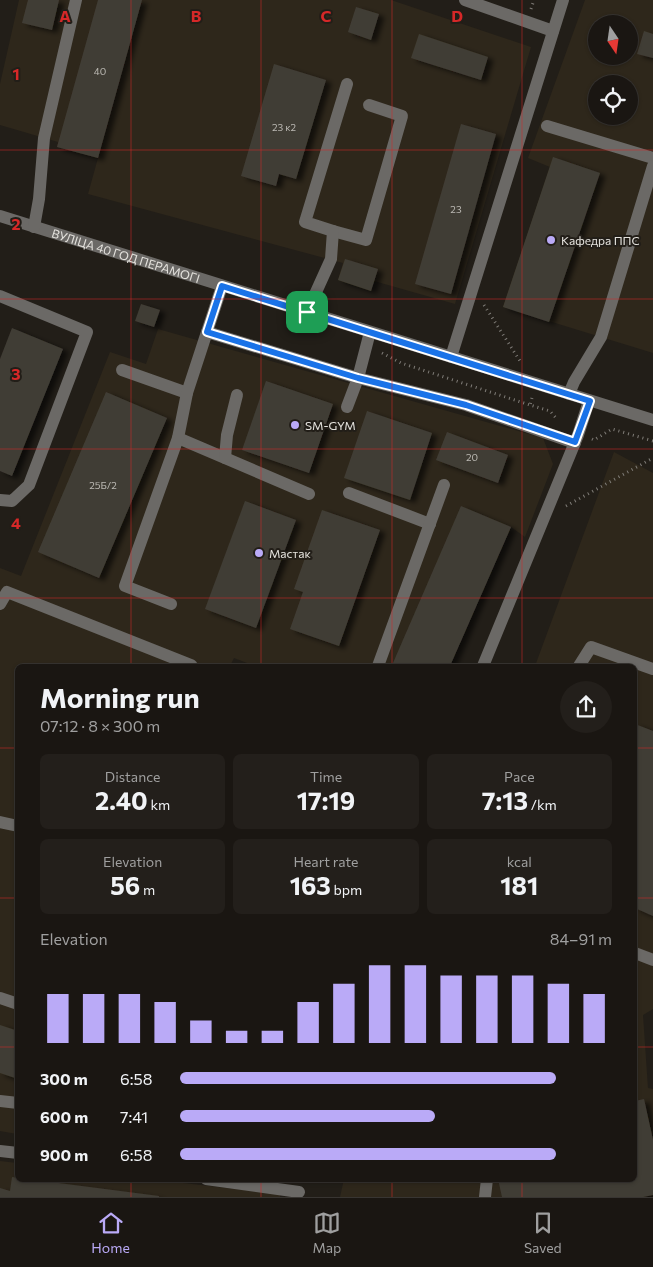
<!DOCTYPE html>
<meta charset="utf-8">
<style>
:root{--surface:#1a1612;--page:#231f1b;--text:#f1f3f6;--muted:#9f9f9f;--line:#383532;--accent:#baaaf7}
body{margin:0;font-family:Commissioner,sans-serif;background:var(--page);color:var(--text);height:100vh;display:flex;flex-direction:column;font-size:19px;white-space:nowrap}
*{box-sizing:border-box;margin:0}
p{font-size:16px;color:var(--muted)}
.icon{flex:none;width:28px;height:28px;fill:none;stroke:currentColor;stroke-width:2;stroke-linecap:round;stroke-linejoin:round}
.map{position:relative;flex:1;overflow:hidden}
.drawer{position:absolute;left:15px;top:664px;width:622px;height:518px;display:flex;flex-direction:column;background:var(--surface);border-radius:8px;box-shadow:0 1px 4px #0004,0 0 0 1px var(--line)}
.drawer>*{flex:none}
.needle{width:32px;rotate:167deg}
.fabs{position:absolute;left:588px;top:15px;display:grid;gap:10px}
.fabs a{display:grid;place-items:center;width:50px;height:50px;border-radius:50%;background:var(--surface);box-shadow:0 1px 4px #0004,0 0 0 1px var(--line);font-size:25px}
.pin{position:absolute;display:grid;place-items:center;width:42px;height:42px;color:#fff;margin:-21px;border-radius:10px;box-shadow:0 2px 8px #0006}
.round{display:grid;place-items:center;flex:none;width:52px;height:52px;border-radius:26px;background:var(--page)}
.headline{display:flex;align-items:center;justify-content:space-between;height:85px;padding:0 25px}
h1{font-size:28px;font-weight:700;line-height:38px}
.figures{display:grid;grid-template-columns:repeat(3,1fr);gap:8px;height:85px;padding:5px 25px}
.figures div{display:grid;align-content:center;border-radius:8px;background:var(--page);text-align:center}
.figures b{font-size:25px;font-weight:700}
.figures small{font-size:14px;font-weight:400}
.figures p{font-size:14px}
.chart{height:140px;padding:10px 25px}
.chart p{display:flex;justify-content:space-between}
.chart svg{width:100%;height:90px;margin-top:5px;stroke:var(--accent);stroke-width:6}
ul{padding:0 25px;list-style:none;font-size:16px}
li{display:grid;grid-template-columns:80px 60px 1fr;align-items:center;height:38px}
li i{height:12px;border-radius:6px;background:var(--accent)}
.tab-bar{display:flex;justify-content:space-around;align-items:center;height:70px;border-top:1px solid var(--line);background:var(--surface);font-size:14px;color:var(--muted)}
.tab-bar a{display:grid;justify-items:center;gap:2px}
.tab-bar .on{color:var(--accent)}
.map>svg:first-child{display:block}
.built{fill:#2e271b;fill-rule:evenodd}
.building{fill:#413d35;filter:url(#shadow)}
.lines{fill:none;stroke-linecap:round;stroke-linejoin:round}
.path{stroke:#817e79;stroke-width:3;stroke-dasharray:1 4;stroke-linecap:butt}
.minor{stroke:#6b6966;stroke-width:12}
.route-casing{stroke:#fff;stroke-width:10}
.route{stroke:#1a73e8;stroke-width:6}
.grid{fill:none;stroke:#d62828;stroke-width:1;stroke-opacity:0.55}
.poi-dot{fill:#baaaf7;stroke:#221e18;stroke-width:2}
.labels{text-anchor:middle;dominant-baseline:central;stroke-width:4;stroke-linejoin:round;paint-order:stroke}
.number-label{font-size:10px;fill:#bbb9b3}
.poi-label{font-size:12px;fill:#e4e2dd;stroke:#221e18;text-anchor:start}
.street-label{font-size:12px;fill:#e4e2dd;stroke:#221e18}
.grid-label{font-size:16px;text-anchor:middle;font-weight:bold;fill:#d62828;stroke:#221e18;stroke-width:4;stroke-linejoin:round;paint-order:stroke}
</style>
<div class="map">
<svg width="653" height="1197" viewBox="0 0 653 1197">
<defs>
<filter id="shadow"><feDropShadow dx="5.5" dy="3" stdDeviation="2.5" flood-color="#0009"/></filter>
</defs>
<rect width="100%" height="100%" fill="#221e18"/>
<g class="built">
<polygon points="19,0 391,0 531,47 455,304 374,281 371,291 338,280 343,263 88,194 98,158 57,147 58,142 0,125 0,84"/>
<path d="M585,0H653V353L503,307L550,167L528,158ZM596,24H629V56H596ZM596,84H629V116H596Z"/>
<polygon points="158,329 543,438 553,464 525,537 511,527 450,666 255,666 234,658 230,666 18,666 17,1134 0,1131 0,568 21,576 110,352 146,364"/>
<polygon points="614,452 653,473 653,1009 643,1015 648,1088 653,1089 653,1197 340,1197 344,1179 635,1179 635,666 535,666"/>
<polygon points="0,1161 17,1163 18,1179 148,1179 280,1194 280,1197 0,1197"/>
</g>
<g class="building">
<polygon points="28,0 59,0 52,30 22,23"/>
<polygon points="98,0 142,0 98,158 57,147"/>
<polygon points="356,7 379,14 371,40 348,32"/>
<polygon points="644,31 653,34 653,58 637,54"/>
<polygon points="419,34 488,57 481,80 411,58"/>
<polygon points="274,64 326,80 296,179 279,174 276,186 241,176"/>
<polygon points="461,124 496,134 451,294 415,284"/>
<polygon points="553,157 600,173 549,322 503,307"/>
<polygon points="345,259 378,269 371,291 338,280"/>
<polygon points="141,304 160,310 154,327 135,321"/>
<polygon points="12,328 63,349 12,476 0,471 0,359"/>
<polygon points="266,381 333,404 309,473 242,450"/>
<polygon points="106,392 167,418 99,578 38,552"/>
<polygon points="367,411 432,433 410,500 344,478"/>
<polygon points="447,432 508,455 498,483 436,460"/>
<polygon points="245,501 296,520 256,628 205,609"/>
<polygon points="461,506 511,527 450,666 401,666 393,663"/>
<polygon points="322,510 380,530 339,646 290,629 303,592 294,589"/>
<polygon points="635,724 653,731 653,916 635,908"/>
<polygon points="0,1025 18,1031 18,1079 0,1073"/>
<polygon points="644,1099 653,1140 653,1195 643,1197 502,1197 498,1179 635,1179 635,1101"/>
<polygon points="12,1177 159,1196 159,1197 0,1197 0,1188 10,1191"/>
</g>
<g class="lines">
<g class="path">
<polyline points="531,9 534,0"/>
<polyline points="484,305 520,361"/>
<polyline points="382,353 401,363 530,405"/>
<polyline points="532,398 530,405 550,411 557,419"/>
<polyline points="592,439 594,440 612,429 653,441"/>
<polyline points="566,506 653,458"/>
</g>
<g class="minor">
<polyline points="465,0 553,31"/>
<polyline points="547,126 653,158"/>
<path id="s1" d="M0,216L653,420"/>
<polyline points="34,227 39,199 44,138 76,0"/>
<polyline points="333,231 366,240 402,116 369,105"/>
<polyline points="0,296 87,332 29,485 12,501 0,500"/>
<polyline points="307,312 331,259 333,231 305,222 347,84"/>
<polyline points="207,332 358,378 466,405 575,443"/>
<polyline points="451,357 563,0"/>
<polyline points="122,370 187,393"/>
<polyline points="569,394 574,382 601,337 653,166"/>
<polyline points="347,407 358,378 370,332"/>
<polyline points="178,438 309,494"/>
<polyline points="225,458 227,435 237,395"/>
<polyline points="349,493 430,524"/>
<polyline points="0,604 7,592 191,665 192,666"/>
<polyline points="171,604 125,586 178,438 187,393 222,286"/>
<polyline points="378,666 444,485"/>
<polyline points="483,666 578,435 589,401"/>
<polyline points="579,666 591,647 653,669"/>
<polyline points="0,822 18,826"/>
<polyline points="635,953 653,960"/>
<polyline points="0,998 18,1004"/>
<polyline points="0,1101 18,1103"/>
<polyline points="0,1151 18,1153"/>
<polyline points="206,1179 299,1192"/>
<polyline points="485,1197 487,1179"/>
</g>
</g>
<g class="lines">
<g class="route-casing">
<polygon id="route" points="222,286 590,401 575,442 466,405 358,378 207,332"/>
</g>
<use href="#route" class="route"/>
</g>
<path class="grid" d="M131,0V666M261,0V666M392,0V666M522,0V666M0,150H653M0,299H653M0,449H653M0,598H653M0,748H18M635,748H653M0,898H18M635,898H653M0,1047H18M635,1047H653M131,1179V1197M261,1179V1197M392,1179V1197M522,1179V1197"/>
<g class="poi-dot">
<circle cx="551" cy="240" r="5"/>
<circle cx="295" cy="425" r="5"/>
<circle cx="259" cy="553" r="5"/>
</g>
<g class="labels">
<g class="number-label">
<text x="100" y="71">40</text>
<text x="284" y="127">23 к2</text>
<text x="456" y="209">23</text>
<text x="472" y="457">20</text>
<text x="103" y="485">25Б/2</text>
</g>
<g class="poi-label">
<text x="561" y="240">Кафедра ППС</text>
<text x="305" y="425">SM-GYM</text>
<text x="269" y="553">Мастак</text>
</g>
<g class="street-label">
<text stroke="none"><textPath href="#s1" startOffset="132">ВУЛІЦА 40 ГОД ПЕРАМОГІ</textPath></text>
</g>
</g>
<g class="grid-label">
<text x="65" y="22">A</text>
<text x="196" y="22">B</text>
<text x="326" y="22">C</text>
<text x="457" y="22">D</text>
<text x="16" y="80">1</text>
<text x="16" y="230">2</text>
<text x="16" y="380">3</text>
<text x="16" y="529">4</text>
</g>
</svg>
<div class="fabs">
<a><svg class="needle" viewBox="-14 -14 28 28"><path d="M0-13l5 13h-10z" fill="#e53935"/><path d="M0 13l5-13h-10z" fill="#9f9f9f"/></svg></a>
<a><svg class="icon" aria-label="locate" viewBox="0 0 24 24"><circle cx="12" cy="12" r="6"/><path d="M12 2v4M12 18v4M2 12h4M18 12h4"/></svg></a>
</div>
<div class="pin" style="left:307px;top:312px;background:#1e9e55"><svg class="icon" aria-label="arrive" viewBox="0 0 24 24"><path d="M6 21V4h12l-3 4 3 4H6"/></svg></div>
<section class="drawer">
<div class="headline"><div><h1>Morning run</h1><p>07:12 · 8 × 300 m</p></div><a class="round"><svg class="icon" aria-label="share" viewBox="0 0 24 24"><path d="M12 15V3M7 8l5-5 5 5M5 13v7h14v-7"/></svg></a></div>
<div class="figures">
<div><p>Distance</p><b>2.40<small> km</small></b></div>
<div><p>Time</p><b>17:19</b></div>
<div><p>Pace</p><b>7:13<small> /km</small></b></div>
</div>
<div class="figures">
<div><p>Elevation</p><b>56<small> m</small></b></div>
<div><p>Heart rate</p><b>163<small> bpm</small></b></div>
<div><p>kcal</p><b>181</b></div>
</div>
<div class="chart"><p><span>Elevation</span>84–91 m</p>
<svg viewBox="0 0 160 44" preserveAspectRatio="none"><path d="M5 44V20M15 44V20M25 44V20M35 44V24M45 44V33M55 44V38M65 44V38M75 44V24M85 44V15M95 44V6M105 44V6M115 44V11M125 44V11M135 44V11M145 44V15M155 44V20"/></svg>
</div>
<ul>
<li><b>300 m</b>6:58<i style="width:87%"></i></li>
<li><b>600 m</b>7:41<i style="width:59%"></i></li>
<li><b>900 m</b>6:58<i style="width:87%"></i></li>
</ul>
</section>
</div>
<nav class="tab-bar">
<a class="on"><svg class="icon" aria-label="home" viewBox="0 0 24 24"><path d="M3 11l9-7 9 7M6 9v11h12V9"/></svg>Home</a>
<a><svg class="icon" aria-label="map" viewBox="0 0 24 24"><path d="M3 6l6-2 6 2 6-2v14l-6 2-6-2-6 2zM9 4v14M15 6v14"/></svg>Map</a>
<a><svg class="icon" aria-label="saved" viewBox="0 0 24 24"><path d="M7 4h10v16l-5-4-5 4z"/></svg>Saved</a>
</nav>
